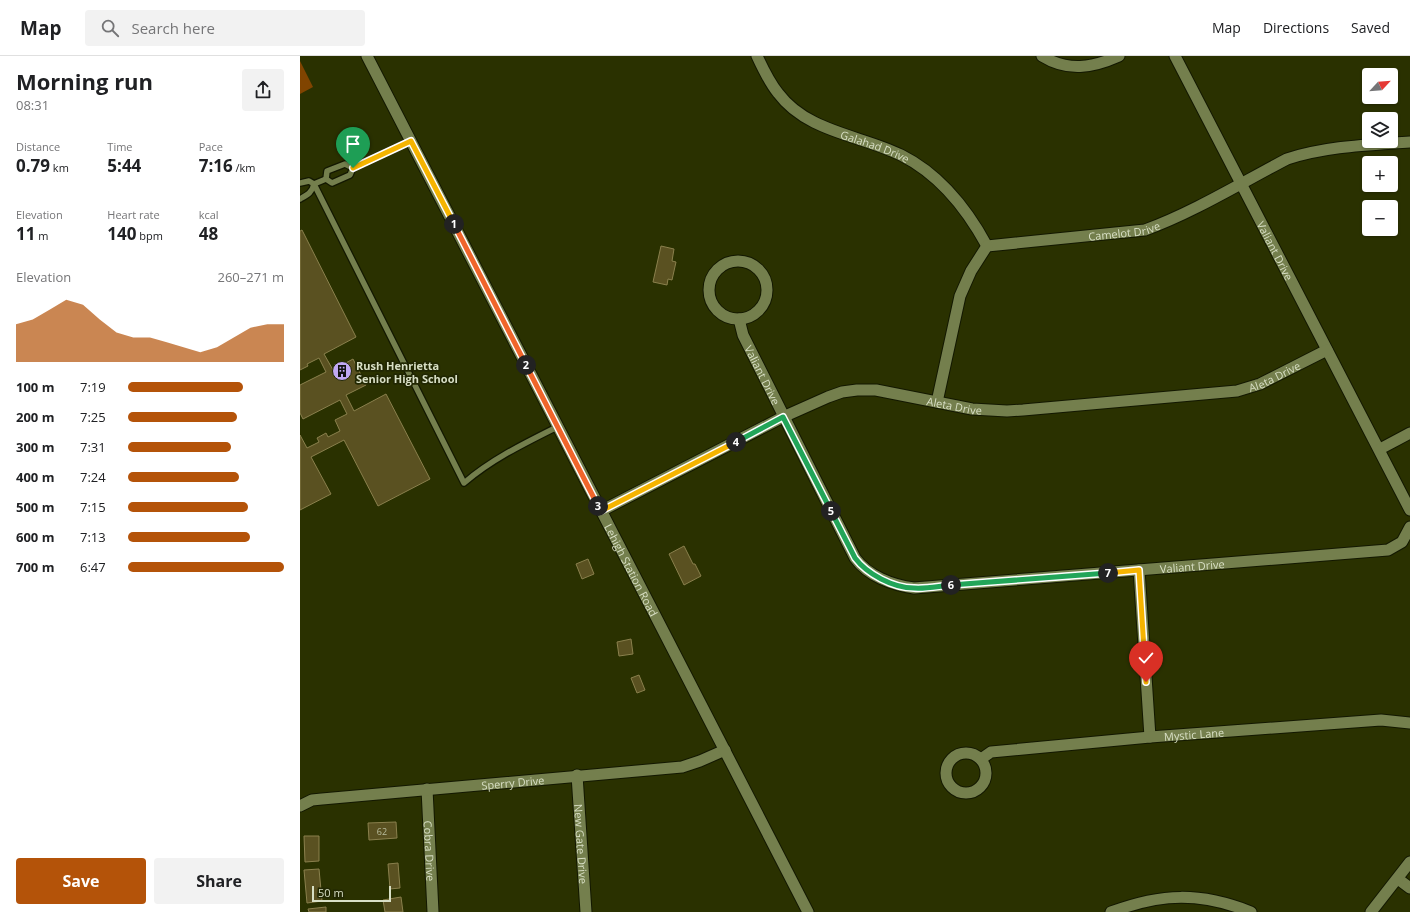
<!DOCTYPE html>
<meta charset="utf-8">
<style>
:root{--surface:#fff;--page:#f2f2f2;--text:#202124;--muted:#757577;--line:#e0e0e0;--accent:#b45309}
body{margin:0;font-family:"Open Sans",sans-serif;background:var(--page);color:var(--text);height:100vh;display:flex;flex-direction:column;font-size:15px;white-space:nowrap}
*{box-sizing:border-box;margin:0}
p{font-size:13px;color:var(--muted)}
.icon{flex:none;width:22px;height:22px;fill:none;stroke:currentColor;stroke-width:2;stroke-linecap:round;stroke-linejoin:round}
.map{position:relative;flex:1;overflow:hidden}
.drawer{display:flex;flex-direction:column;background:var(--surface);width:300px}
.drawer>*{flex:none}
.needle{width:26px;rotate:64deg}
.tools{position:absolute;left:1062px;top:12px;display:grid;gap:8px}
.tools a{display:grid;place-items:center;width:36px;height:36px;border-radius:4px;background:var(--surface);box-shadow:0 1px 3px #0004;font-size:20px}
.scale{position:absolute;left:12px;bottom:10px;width:79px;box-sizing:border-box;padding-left:4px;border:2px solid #d8dfc5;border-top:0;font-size:11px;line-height:14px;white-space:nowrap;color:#d8dfc5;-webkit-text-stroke:3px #212702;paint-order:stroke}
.pin{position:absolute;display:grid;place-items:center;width:34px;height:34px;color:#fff;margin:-41px -17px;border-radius:50% 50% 50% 0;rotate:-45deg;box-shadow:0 0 4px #0007}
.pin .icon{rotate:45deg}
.km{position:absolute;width:20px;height:20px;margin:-10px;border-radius:50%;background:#222;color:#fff;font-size:11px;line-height:20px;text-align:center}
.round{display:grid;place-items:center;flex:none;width:42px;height:42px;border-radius:4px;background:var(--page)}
.overview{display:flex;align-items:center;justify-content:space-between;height:68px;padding:0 16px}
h1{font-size:22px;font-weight:700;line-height:30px}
.stats{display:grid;grid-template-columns:repeat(3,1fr);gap:6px;height:68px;padding:4px 16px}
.stats div{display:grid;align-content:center}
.stats b{font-size:17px;font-weight:700}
.stats small{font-size:11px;font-weight:400}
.stats p{font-size:11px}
.chart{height:112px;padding:8px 16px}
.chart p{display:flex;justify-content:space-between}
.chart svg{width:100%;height:72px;margin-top:4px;fill:var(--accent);opacity:.7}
.action{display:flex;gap:8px;margin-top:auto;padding:8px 16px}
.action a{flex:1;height:46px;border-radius:4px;background:var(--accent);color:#fff;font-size:16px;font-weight:700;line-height:46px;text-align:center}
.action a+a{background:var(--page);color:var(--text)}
ul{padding:0 16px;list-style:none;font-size:13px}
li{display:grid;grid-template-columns:64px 48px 1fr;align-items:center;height:30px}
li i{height:10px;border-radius:5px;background:var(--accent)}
header{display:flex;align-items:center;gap:24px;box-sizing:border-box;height:56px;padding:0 20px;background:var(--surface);border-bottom:1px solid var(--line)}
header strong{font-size:19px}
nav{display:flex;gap:22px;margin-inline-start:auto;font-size:14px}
.search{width:280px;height:36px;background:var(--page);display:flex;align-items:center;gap:10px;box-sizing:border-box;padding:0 14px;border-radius:4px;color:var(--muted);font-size:15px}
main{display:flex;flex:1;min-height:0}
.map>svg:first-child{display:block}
.green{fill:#804400}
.building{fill:#5a5121;stroke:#8a804d}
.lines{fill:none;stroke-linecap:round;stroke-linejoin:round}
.service-casing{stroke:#131801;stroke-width:8}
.minor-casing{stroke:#131801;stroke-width:13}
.secondary-casing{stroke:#131801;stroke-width:13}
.service{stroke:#747f4d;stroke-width:5.5}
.minor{stroke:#747f4d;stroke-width:11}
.secondary{stroke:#747f4d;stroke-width:11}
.split-1-casing{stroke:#fff;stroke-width:8}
.split-2-casing{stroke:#fff;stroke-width:8}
.split-3-casing{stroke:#fff;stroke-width:8}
.split-4-casing{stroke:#fff;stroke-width:8}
.split-5-casing{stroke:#fff;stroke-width:8}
.split-6-casing{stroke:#fff;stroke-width:8}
.split-7-casing{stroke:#fff;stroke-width:8}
.split-8-casing{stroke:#fff;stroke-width:8}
.split-1{stroke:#f5b400;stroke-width:5}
.split-2{stroke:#f0652b;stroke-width:5}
.split-3{stroke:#f0652b;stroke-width:5}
.split-4{stroke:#f5b400;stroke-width:5}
.split-5{stroke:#22a559;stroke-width:5}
.split-6{stroke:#22a559;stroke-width:5}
.split-7{stroke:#22a559;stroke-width:5}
.split-8{stroke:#f5b400;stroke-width:5}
.labels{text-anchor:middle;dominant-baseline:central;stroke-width:3.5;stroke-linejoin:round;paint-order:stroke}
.number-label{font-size:9px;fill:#b8bc9c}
.street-label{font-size:11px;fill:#d8dfc5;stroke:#212702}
.poi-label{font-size:11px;font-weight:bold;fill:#d8dfc5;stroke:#212702;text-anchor:start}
</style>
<header>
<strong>Map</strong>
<div class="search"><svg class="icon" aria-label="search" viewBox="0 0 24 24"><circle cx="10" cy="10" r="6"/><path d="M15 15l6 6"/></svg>Search here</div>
<nav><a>Map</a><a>Directions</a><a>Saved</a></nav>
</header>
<main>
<section class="drawer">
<div class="overview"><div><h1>Morning run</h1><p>08:31</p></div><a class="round"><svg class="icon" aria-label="share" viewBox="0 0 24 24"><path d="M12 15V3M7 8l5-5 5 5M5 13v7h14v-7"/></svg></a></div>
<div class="stats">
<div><p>Distance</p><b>0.79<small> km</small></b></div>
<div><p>Time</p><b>5:44</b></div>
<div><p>Pace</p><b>7:16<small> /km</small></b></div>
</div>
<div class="stats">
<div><p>Elevation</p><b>11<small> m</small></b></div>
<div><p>Heart rate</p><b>140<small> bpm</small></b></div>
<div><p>kcal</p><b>48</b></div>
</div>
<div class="chart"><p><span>Elevation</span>260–271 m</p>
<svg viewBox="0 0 160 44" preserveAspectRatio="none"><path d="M0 44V21L10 18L20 12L30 6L40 9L50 18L60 26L70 29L80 29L90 32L100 35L110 38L120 35L130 29L140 23L150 21L160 21V44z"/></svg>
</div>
<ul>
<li><b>100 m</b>7:19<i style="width:74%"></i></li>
<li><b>200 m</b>7:25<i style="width:70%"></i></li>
<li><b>300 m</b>7:31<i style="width:66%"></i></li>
<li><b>400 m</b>7:24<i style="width:71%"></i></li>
<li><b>500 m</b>7:15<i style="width:77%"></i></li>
<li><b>600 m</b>7:13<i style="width:78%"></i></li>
<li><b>700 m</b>6:47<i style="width:100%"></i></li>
</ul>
<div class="action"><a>Save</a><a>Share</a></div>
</section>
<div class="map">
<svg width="1110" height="856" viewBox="0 0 1110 856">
<rect width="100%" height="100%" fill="#2a3100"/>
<polygon class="green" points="0,5 13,31 0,38"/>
<g class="building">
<polygon points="2,174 56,281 24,298 33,314 53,303 66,329 46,339 54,355 86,338 130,423 78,450 44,384 11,401 31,438 0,454 0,379 7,392 19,386 17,382 26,377 28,381 40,375 35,364 47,358 40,344 3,363 0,357 0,329 26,316 19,302 7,308 8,310 0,314 0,175"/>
<polygon points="361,190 374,193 372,205 376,206 372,224 368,223 367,229 353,226"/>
<polygon points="384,490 393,508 395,508 401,520 384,529 369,498"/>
<polygon points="288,503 294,518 282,523 276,508"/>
<polygon points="331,583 333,598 319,600 317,586"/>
<polygon points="339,619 345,634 337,637 331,622"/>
<polygon points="96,766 97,782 69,784 68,767"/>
<polygon points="4,780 19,780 19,805 5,806"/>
<polygon points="98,807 100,832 90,833 88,808"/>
<polygon points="19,813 22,845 7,847 4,814"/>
<polygon points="101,841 103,856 85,856 83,844"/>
<polygon points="26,851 26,856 9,856 8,853"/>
</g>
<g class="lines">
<g class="service-casing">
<g id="service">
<polyline points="26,123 32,127 50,119 53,112 111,85"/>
<polyline points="26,123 27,115 45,108 53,112"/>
<path d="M0,127L9,125L14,128L164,427C192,403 225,387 257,371"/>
<path d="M0,143C7,139 12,137 14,128L26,123"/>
</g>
</g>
<g class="minor-casing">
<g id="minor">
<path id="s1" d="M457,0C463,13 469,26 478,37C507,76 560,79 601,99C639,118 667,153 687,190"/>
<path d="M742,0C768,16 792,12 819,0"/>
<path id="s2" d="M875,0L1110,454"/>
<path id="s3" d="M687,190L845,174C894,156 941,127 987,103C1027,90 1069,89 1110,86"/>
<circle cx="438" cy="234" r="29"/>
<path id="s4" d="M439,263L443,279L555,502C568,520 592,529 614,532L1088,494L1102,486L1110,471"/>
<polyline points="637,346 660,240 671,215 687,190"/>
<polyline points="1080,393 1110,377"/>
<path id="s5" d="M301,455L483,361L528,341L542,336L557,334H576L672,353L707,355L723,354L937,335L960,328L1027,294"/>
<polyline points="839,514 850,681"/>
<circle cx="666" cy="717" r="20"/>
<path id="s6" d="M681,703L691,696L850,681L1081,664L1110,667"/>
<path id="s7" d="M277,719L286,856"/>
<path id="s8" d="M127,733L133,856"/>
<path id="s9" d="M0,750L12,744L22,743L382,711L400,705L425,694"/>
<polyline points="1098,823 1110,832"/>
<path d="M811,856C862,837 900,836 951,856"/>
<polyline points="1071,856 1110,806"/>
</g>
</g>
<g class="secondary-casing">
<g id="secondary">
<path id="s10" d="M67,0L508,856"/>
</g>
</g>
<use href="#service" class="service"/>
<use href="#minor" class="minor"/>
<use href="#secondary" class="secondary"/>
</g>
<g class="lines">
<g class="split-1-casing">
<polyline id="split-1" points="53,112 111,85 154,168"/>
</g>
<g class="split-2-casing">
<polyline id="split-2" points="154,168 226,309"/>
</g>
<g class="split-3-casing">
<polyline id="split-3" points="226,309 298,450"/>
</g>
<g class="split-4-casing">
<polyline id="split-4" points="298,450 301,455 436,386"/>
</g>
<g class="split-5-casing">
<polyline id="split-5" points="436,386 483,361 531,455"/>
</g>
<g class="split-6-casing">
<path id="split-6" d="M531,455L555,502C567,518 593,532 614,532C626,533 639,530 651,529"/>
</g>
<g class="split-7-casing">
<polyline id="split-7" points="651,529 808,517"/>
</g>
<g class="split-8-casing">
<polyline id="split-8" points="808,517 839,514 846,626"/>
</g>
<use href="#split-1" class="split-1"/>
<use href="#split-2" class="split-2"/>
<use href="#split-3" class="split-3"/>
<use href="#split-4" class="split-4"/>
<use href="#split-5" class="split-5"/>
<use href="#split-6" class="split-6"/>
<use href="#split-7" class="split-7"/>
<use href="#split-8" class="split-8"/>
</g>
<defs>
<g id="building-disc" transform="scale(1)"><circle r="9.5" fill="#c0a8f3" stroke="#212702"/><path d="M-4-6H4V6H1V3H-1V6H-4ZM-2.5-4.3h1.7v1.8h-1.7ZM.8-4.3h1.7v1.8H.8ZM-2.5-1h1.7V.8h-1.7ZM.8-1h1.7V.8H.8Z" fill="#111"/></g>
</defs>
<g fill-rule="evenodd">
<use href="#building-disc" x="42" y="315"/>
</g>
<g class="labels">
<g class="number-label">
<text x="82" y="775">62</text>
</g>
<g class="street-label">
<text stroke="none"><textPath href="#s1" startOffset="155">Galahad Drive</textPath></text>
<text stroke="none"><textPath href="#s3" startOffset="138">Camelot Drive</textPath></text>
<text stroke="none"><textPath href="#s2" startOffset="219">Valiant Drive</textPath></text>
<text stroke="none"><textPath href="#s4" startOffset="61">Valiant Drive</textPath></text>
<text stroke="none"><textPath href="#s5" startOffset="707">Aleta Drive</textPath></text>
<text stroke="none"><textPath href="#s5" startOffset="383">Aleta Drive</textPath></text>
<text stroke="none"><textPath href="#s4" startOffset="613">Valiant Drive</textPath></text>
<text stroke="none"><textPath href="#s10" startOffset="578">Lehigh Station Road</textPath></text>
<text stroke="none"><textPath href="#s6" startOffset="216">Mystic Lane</textPath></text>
<text stroke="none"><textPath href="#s9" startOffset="215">Sperry Drive</textPath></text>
<text stroke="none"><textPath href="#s7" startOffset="69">New Gate Drive</textPath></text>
<text stroke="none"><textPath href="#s8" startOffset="62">Cobra Drive</textPath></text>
</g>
<g class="poi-label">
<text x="56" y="309">Rush Henrietta<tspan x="56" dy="13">Senior High School</tspan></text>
</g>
</g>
</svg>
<div class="tools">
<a><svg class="needle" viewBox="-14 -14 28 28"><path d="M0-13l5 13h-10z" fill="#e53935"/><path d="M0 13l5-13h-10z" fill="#757577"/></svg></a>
<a><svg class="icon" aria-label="layers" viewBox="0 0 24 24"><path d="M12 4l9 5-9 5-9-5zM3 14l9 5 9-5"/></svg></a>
<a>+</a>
<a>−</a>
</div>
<div class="scale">50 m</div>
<div class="pin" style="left:53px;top:112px;background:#1e9e55"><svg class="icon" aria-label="arrive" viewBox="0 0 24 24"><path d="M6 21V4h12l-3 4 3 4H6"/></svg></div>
<div class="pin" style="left:846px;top:626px;background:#d93025"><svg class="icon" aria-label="check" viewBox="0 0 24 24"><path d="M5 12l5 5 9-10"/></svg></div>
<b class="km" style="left:154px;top:168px">1</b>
<b class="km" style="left:226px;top:309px">2</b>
<b class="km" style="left:298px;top:450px">3</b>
<b class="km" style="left:436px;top:386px">4</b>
<b class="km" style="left:531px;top:455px">5</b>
<b class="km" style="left:651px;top:529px">6</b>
<b class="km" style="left:808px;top:517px">7</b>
</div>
</main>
